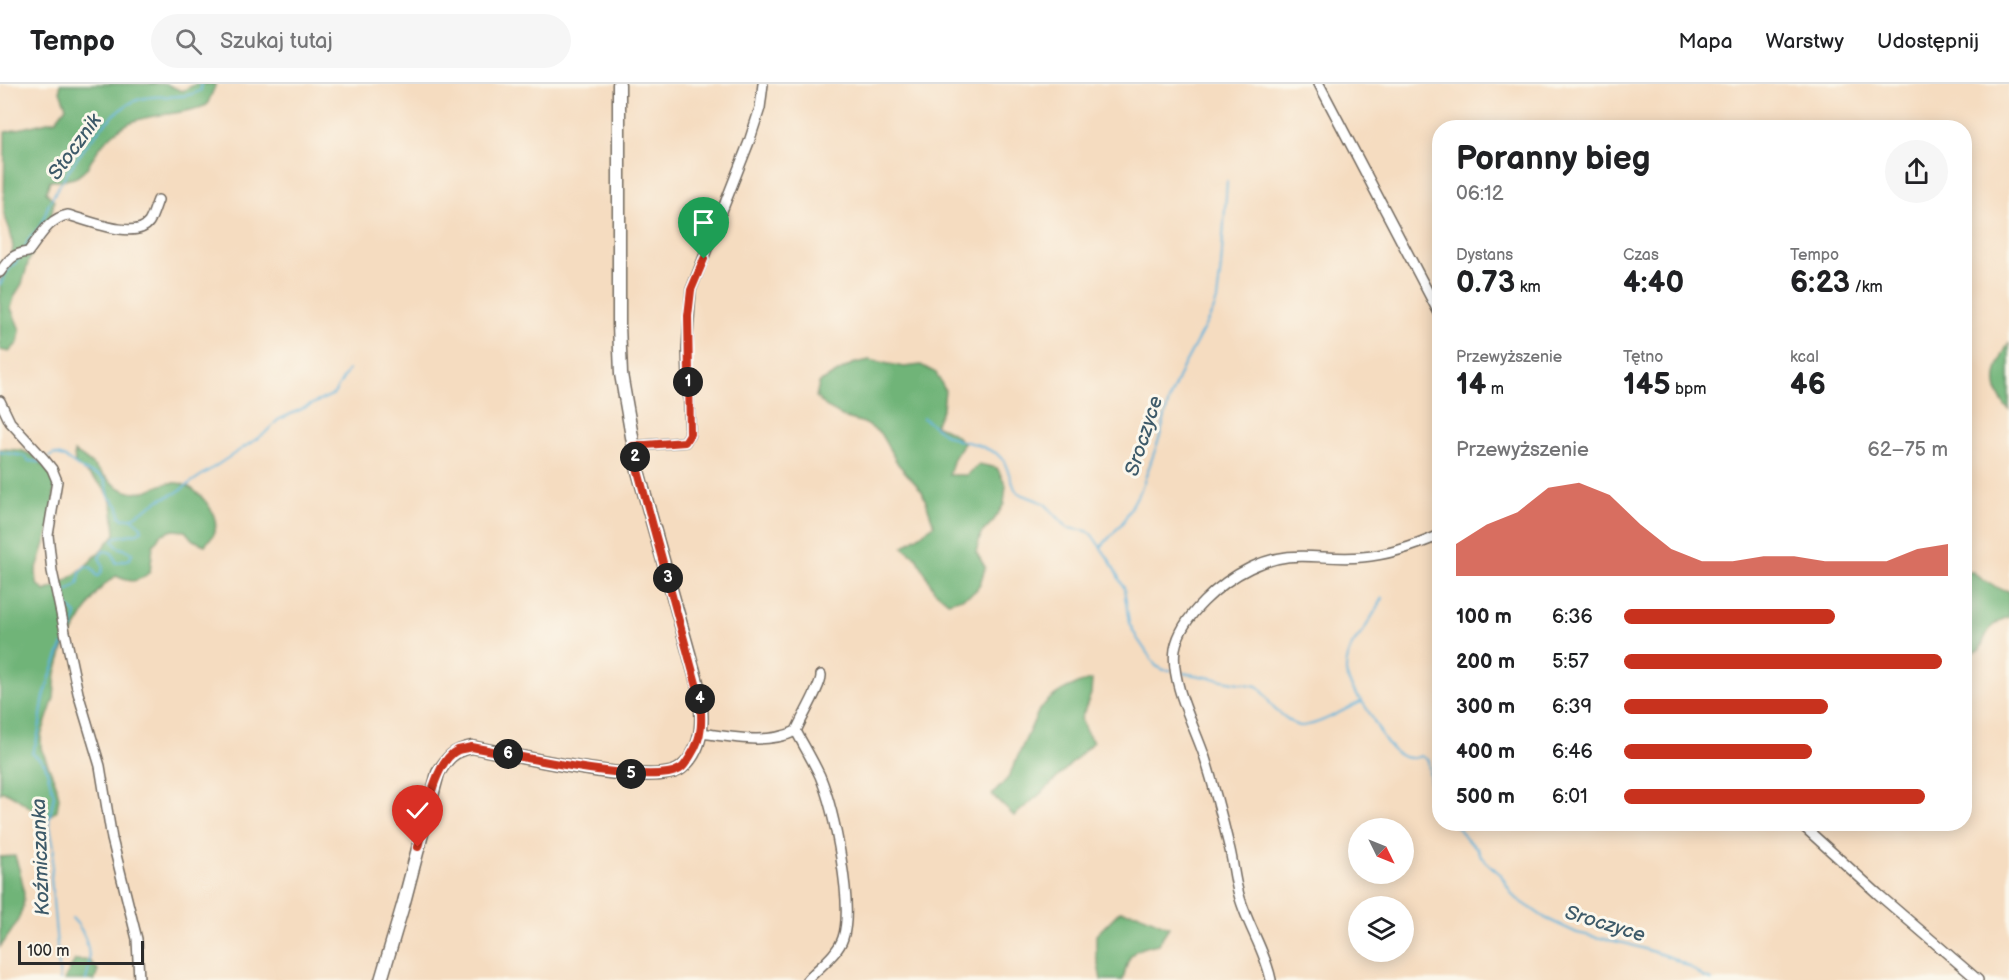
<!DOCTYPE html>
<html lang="pl">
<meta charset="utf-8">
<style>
:root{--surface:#fff;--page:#f6f6f6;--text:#202124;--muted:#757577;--line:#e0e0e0;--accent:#c8321e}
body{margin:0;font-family:"Balsamiq Sans",sans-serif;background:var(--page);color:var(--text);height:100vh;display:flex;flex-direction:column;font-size:22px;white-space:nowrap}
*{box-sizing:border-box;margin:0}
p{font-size:20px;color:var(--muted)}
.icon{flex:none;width:33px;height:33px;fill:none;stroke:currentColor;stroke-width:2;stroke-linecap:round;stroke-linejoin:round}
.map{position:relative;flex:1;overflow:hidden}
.side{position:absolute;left:1432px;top:36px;width:540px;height:711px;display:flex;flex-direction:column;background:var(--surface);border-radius:24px;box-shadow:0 3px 15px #0003}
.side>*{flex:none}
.needle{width:39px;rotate:133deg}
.controls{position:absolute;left:1348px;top:734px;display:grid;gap:12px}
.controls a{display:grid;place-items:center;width:66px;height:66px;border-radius:50%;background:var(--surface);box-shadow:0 3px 15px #0003;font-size:30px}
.scale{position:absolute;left:18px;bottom:15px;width:126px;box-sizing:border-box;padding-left:6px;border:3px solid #2b2b2b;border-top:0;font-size:16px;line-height:21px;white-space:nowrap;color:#2b2b2b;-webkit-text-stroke:4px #fbf7ec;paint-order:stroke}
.pin{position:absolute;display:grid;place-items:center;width:51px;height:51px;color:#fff;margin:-62px -26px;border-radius:50% 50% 50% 0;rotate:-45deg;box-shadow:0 0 6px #0007}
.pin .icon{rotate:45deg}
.km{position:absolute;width:30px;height:30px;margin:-15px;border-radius:50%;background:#222;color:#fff;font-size:16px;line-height:30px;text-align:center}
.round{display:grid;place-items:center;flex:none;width:63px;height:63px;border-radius:32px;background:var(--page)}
.summary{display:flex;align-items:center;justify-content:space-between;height:102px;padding:0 24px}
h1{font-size:33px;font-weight:600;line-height:45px}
.metrics{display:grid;grid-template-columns:repeat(3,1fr);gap:9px;height:102px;padding:6px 24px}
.metrics div{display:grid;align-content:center}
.metrics b{font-size:30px;font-weight:600}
.metrics small{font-size:16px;font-weight:400}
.metrics p{font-size:16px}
.chart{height:168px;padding:12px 24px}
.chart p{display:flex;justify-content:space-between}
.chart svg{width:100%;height:108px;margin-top:6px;fill:var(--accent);opacity:.7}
ul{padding:0 24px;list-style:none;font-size:20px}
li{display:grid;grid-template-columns:96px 72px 1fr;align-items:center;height:45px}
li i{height:15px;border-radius:8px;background:var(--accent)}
header{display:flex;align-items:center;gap:36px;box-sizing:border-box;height:84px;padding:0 30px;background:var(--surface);border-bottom:2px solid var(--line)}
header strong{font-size:28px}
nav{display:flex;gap:33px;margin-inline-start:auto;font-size:21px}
.search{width:420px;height:54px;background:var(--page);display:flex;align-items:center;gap:15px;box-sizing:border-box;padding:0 21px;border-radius:33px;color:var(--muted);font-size:22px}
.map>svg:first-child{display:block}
.forest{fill:#70b478;stroke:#4e7052;stroke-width:1.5}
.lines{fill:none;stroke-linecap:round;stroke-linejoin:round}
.stream{stroke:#5fb2db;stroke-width:2}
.minor-casing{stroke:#72695f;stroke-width:12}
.tertiary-casing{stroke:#72695f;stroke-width:15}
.minor{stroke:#fff;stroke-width:9}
.tertiary{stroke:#fff;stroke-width:12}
.route-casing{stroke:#fff;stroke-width:12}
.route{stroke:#c8321e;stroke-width:8}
.labels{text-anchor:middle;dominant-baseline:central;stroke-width:6;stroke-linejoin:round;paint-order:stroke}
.water-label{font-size:20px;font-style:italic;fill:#3d5a69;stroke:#fbf7ec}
</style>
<header>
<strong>Tempo</strong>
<div class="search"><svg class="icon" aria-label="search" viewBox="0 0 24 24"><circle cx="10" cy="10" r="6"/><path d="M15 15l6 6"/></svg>Szukaj tutaj</div>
<nav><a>Mapa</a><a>Warstwy</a><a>Udostępnij</a></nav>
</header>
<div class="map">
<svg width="2009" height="896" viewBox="0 0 2009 896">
<rect width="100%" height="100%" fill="#fbf7ec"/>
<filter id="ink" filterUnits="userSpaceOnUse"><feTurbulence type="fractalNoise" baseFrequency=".0167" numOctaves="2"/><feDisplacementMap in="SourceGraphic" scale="12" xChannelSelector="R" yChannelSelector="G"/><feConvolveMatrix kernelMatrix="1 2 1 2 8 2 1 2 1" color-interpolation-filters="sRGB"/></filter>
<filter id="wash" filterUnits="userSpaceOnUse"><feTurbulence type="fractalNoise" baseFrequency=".008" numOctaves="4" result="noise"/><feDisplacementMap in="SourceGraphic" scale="24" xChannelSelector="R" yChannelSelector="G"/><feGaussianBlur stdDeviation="1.35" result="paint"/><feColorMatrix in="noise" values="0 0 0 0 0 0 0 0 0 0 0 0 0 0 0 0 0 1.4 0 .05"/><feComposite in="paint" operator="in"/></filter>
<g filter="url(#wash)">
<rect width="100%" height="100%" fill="#f5dcc0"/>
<g class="forest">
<path d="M60,0H166L182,7L196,0H216L207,21C182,32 153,28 129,39C119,44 107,54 100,63C92,73 89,86 78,92C70,97 59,96 50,97L46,108L54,117L52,130L29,176L22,200L15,211L11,224L20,246L18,259L9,268L0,266V196L11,175L13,163L10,146L4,130L5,48L56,36L66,23L60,7Z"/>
<path d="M2009,258V326C1987,303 1996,282 2009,258Z"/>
<path d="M869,276L904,283L921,281L936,289L945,306L943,324L935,341L951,348L964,359L954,374L949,391H967L979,380L997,384L1006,401L1004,420L994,436L981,450L976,468L985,483C980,509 973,512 948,518L934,506L917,474L903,463L934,441L922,407L898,380L880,349L864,339L846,334L829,325L816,313L819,299L852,280Z"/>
<path d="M0,365L21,366L32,371L50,388L55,399L52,438L36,487L37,500L45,507C74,497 96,473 115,450C112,405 110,407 75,380L74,368C95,377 107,402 130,408C147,412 161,396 178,399C197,402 222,430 214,450C212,454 207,458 205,461L193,456L185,447L173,446L160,451L153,462L150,488C137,499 131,499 116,492L105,500L96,510L63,565L56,589L54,614L41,652V664L56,700L59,713L57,726L47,734C30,727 20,713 3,707L0,709Z"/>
<path d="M1965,488H1973C1984,498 1994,504 2009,507V533C1991,538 1986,549 1980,566L1967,571L1965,567Z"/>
<path d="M1092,596L1091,610L1081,635L1086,648L1093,658L1047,704L1014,732L992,711L1008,694L1039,626C1053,609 1071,600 1092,596Z"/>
<path d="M15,772C29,814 28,827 0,863V773Z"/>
<path d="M1120,827L1137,829L1169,843L1158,860C1130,866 1129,869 1123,896H1101L1096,870V851Z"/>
<polygon points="75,876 89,876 98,886 95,896 64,896"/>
</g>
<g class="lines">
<g class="stream">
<path d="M25,164C28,152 34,152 40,142C45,134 46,124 51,116C67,87 106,27 137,16C158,8 181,18 201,6V0"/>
<polyline points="0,201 7,188 20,173"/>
<polyline points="923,334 943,349 957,356 976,360 996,369 1004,377 1015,405 1018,409 1044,419 1068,444 1087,447 1092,451 1110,477 1124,504 1129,539 1137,554 1156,582 1164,586 1171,586"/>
<polyline points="0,368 24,372 29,377 41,378"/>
<path d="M49,373L54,370L64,373L83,386L100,392L105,396L109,413L119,423L120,432L123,435L132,434L141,443L142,446L138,449L116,453L113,456C116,467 125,463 132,469L130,475L116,479C113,470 114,468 103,467L99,474C104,481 104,485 99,492H97L92,484L85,482L80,489L78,500L65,508V520L76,530L73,543L69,548"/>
<polyline points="132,434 159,416 176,409 193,397 264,350 278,336 334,310 348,286"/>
<polyline points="1101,463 1123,438 1142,403 1160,352 1170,313 1183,283 1213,227 1217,216 1221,182 1227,97"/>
<path d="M1383,514C1377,525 1370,535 1364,546C1361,551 1356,555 1353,560C1349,566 1346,579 1346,586C1346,599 1359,613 1365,622C1379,641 1390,684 1421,672L1428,676L1431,704L1440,729"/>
<path d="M1183,589L1257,602C1268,610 1267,620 1277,627C1281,630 1292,639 1296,641C1311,647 1347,623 1361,618"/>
<polyline points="1454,740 1458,743 1466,755 1477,764 1481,773 1501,791 1513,812 1545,834 1577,849 1628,860 1670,873 1690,883 1703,893 1712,896"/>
<path d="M72,834C88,849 93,876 86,896"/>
<path d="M60,896L51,794L54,764L49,737L54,711L45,680L32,669C40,652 40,636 43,618C47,598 55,579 63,560"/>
</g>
</g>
</g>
<g filter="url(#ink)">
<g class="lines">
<g class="minor-casing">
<g id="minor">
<polyline points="1319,0 1440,231"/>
<path d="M0,188C9,175 13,170 28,168C39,154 49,134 68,131C87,136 136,157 149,138C153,132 155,123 158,116"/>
<polyline points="0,317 10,338 44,375 52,385 57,397 48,451 52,487 78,609 100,682 112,755 137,855 139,896"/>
<polyline points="633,362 685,358 690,350 687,265 691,206 749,58 760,24 763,0"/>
<path d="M796,647C804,662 813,677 820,692C834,726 854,821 843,854C838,870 818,884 807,896"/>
<path d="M701,649C731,653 768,661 796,647C801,635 822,600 821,591"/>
<polyline points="1801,740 1878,810 1978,896"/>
<path d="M1271,896C1265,865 1245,838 1238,807C1234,792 1233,777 1229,762C1222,733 1214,703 1205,674C1195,643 1170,599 1175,565C1181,532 1221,498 1250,484C1294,463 1319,477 1362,473C1389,471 1415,462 1440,451"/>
</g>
</g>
<g class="tertiary-casing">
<path id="tertiary" d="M381,896L404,818L438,689C448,673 453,667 472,663C509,670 655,705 681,684C707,663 703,626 697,598L638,387L621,290L619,241V0"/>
</g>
<use href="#minor" class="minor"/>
<use href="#tertiary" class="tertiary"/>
</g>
</g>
<g class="lines" filter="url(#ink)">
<g class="route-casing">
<path id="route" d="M418,763C425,738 433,677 458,666C462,665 468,664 472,663C510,670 651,703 680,685C684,683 688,676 691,671C703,653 702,635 700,614L638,387L633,362L685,358L690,350L688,232L691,206L704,175"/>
</g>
<use href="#route" class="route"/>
</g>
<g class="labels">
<g class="water-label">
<text transform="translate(75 63) rotate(-54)">Stocznik</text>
<text transform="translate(1144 352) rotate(-72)">Sroczyce</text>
<text transform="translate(41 773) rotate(-92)">Koźmiczanka</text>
<text transform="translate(1605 840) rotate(17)">Sroczyce</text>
</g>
</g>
</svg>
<div class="controls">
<a><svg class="needle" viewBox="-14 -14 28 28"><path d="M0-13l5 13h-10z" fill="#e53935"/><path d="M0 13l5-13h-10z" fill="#757577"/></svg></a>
<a><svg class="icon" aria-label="layers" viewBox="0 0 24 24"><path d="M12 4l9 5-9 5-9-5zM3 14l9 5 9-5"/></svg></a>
</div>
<div class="scale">100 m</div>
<div class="pin" style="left:704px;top:175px;background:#1e9e55"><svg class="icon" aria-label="arrive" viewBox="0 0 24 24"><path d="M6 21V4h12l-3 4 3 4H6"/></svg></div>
<div class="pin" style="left:418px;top:763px;background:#d93025"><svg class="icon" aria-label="check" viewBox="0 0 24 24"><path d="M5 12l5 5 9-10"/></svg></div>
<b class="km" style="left:688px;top:298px">1</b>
<b class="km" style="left:635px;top:373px">2</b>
<b class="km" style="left:668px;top:494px">3</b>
<b class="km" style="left:700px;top:615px">4</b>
<b class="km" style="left:631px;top:690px">5</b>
<b class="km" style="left:508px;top:670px">6</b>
<section class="side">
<div class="summary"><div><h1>Poranny bieg</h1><p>06:12</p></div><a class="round"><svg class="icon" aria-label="share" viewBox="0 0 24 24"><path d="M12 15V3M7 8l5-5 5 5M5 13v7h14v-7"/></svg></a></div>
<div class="metrics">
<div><p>Dystans</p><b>0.73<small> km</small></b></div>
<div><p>Czas</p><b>4:40</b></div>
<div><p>Tempo</p><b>6:23<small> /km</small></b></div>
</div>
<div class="metrics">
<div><p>Przewyższenie</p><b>14<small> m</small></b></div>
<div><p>Tętno</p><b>145<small> bpm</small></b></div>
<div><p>kcal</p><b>46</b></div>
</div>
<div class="chart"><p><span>Przewyższenie</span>62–75 m</p>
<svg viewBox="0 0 160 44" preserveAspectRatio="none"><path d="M0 44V31L10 23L20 18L30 8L40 6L50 11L60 23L70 33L80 38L90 38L100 36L110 36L120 38L130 38L140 38L150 33L160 31V44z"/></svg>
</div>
<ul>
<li><b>100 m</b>6:36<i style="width:65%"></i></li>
<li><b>200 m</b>5:57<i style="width:98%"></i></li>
<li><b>300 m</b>6:39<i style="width:63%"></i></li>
<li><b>400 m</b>6:46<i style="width:58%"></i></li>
<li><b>500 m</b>6:01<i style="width:93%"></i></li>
</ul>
</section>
</div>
